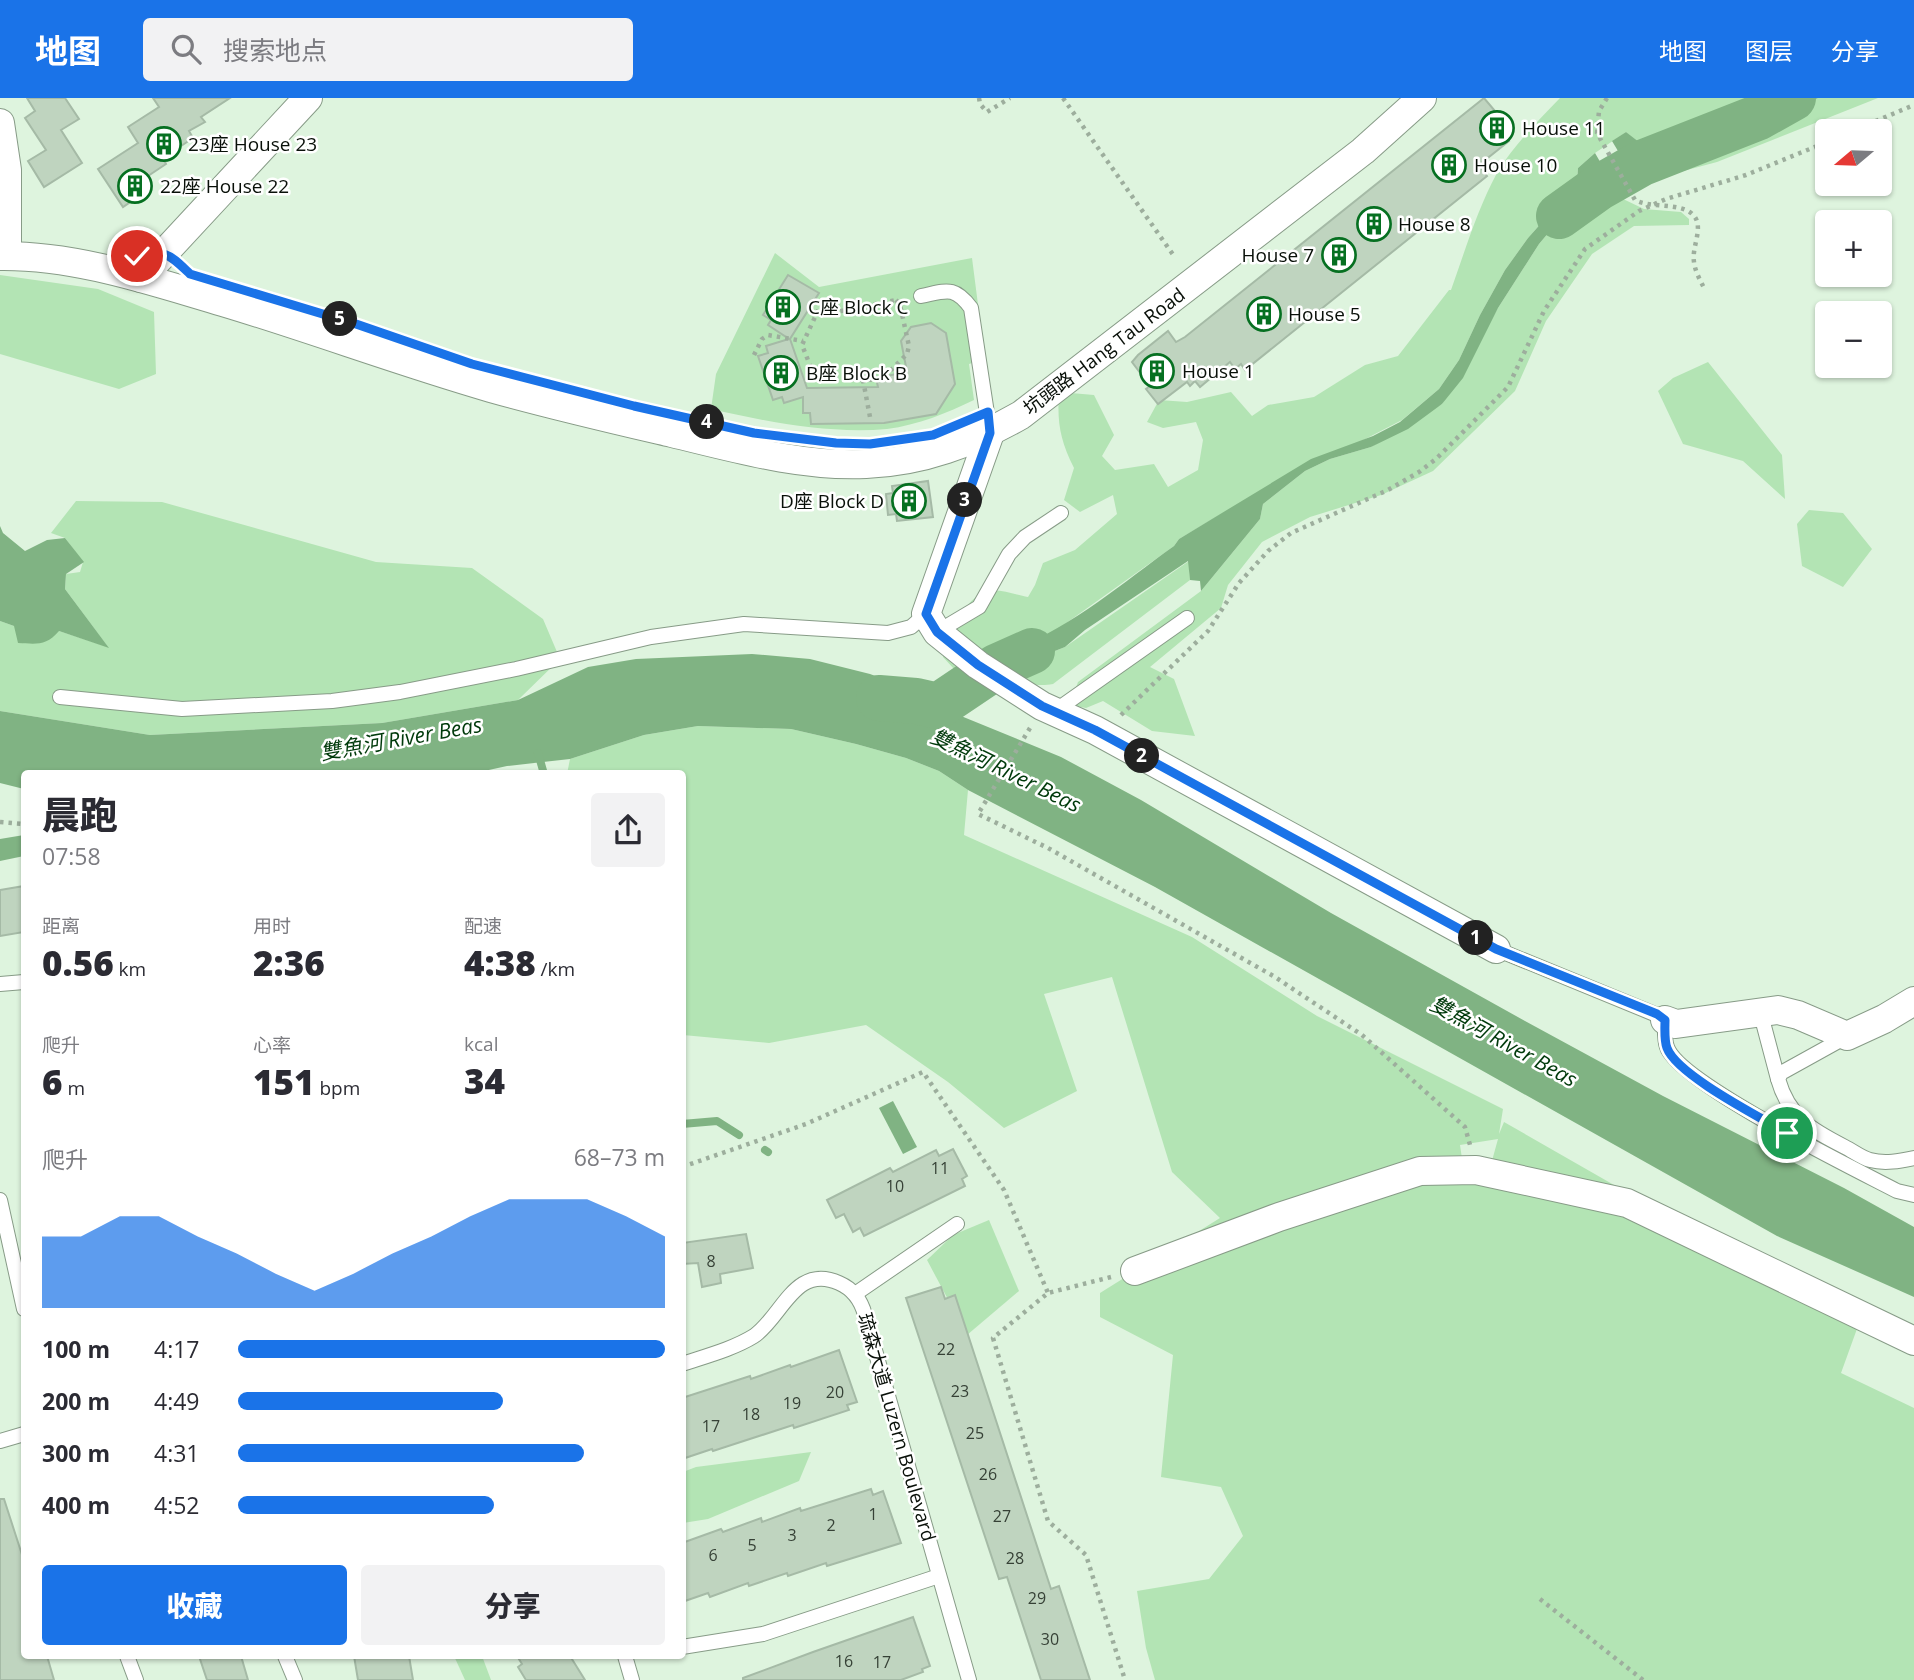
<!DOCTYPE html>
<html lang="zh">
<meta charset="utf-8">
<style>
:root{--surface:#fff;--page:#f2f2f3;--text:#2b2b33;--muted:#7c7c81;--accent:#1a73e8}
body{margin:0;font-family:"Open Sans","Noto Sans SC",sans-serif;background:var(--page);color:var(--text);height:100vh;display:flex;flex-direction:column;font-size:26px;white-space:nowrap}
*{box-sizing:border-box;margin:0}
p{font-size:23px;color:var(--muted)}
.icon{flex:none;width:38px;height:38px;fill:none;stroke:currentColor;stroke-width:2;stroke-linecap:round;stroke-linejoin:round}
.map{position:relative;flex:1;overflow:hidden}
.side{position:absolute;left:21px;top:672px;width:665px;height:889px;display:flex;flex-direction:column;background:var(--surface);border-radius:7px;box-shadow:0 2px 5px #0004}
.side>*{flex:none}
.needle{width:46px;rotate:251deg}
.tools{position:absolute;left:1815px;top:21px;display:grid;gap:14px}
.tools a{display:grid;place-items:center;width:77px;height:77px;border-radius:7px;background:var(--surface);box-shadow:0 2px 5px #0004;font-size:35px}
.pin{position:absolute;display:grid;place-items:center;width:60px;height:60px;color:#fff;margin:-30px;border:4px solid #fff;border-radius:50%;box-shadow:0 2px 7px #0007}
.km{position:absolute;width:35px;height:35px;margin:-18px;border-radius:50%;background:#222;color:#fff;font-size:19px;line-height:35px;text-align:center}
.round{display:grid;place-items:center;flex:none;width:74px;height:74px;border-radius:7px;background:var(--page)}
.headline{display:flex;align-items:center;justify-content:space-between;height:119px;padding:0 21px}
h1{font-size:38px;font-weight:800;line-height:52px}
.stats{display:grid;grid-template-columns:repeat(3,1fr);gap:10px;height:119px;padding:7px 21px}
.stats div{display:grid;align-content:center}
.stats b{font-size:35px;font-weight:800}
.stats small{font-size:19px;font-weight:400}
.stats p{font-size:19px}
.chart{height:196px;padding:14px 21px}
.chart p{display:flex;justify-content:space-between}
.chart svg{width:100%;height:126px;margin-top:7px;fill:var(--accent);opacity:.7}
.action{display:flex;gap:14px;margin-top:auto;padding:14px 21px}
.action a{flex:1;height:80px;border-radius:7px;background:var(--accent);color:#fff;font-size:28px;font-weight:800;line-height:80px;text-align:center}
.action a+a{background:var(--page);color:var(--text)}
ul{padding:0 21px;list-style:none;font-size:23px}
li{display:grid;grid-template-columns:112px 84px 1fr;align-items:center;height:52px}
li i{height:18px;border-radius:9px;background:var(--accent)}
header{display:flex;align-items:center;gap:42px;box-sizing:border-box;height:98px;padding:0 35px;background:var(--accent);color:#fff}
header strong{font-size:33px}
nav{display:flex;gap:38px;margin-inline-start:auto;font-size:24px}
.search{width:490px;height:63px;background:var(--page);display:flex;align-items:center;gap:18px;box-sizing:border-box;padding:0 24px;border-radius:7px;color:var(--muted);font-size:26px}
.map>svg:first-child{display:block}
.green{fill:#b3e4b4}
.water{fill:#80b383}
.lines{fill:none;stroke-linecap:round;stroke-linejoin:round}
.stream{stroke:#80b383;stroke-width:8}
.river{stroke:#80b383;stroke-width:46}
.building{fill:#bfd4bf;stroke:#a5baa6;stroke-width:2}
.service-casing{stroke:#879b87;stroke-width:16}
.minor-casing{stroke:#879b87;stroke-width:30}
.path{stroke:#9dae9d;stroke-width:4.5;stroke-dasharray:3.5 5;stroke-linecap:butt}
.service{stroke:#fff;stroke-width:14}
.minor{stroke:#fff;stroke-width:28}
.route-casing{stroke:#fff;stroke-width:14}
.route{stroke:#1a73e8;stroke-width:9}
.labels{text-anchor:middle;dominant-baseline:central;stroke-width:5;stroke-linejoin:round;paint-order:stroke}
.number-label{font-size:16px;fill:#364136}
.poi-label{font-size:19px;fill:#091009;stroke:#fff;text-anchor:start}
.street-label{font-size:19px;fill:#091009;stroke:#fff}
.water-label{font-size:21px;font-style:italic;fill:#003a0b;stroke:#fff}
</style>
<header>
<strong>地图</strong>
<div class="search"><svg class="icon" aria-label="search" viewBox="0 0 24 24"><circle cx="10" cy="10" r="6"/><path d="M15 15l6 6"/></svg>搜索地点</div>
<nav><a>地图</a><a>图层</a><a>分享</a></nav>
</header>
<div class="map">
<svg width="1914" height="1582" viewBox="0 0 1914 1582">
<rect width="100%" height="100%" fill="#def4de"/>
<g class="green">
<path d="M1560,0H1778L1753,13L1653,49L1645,51L1626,34L1595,55L1578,70L1577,85L1528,140L1505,172L1480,217L1459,262L1439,291L1402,322L1223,415L1179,441L1174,448L1058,531L1019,551L997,557L978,567L954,571L943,559C951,538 963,498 989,493C1000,491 1017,497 1028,499L1035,487L1043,465L1075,452L1117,416L1113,397L1080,414L1064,402L1074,370C1060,342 1057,325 1059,294L1094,297L1114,337L1102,358L1115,372L1154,366L1168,389L1198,372L1203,342L1196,324L1163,330L1147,324L1159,302L1187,304L1231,294L1252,318L1268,307L1314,299L1365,267L1398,258L1449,192H1451C1465,153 1477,112 1497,75C1513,48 1538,23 1560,0Z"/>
<polygon points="1818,0 1878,0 1717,64 1657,80 1657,68 1667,63"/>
<polygon points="1621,100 1644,111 1681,114 1689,121 1689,127 1634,128 1592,156 1546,223 1515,293 1433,373 1381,397 1310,419 1262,444 1228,487 1221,510 1150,569 1174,581 1195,638 1152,633 1103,603 1086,610 1076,608 1073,598 1078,584 1201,493 1260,421 1263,406 1305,373 1330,361 1371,349 1442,306 1498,210 1539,146 1560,121 1593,104 1598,109"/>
<path d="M775,155L819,189L972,160L985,261L969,266L974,302C947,315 918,327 887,331C829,336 768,324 711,311L716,276Z"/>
<polygon points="0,177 98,191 154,214 156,276 119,291 0,256"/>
<polygon points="1708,264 1782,357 1785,401 1743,363 1683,346 1658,293 1673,280"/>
<polygon points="76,403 162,404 376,464 472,470 543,521 560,561 518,602 382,625 150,637 0,613 0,523 14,528 59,533 108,549 65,491 66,476 80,474 83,464 65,440 51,435"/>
<polygon points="1809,412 1843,415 1872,451 1843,489 1802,468 1797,426"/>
<path d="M1189,463L1190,482L1053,586C1036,589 1027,586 1014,575L1037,560L1065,549Z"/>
<polygon points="698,628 791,631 856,646 906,660 939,673 968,692 964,737 1192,839 1317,918 1503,1011 1499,1036 1504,1024 1614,1087 1611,1097 1490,1070 1498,1041 1460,1047 1465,1081 1627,1110 1862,1217 1841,1275 1914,1310 1914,1582 1155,1582 1146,1550 1137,1493 1209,1481 1243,1438 1221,1389 1161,1379 1173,1257 1100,1219 1100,1195 1220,1120 1172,1074 1112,879 1044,896 1077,993 1004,1030 948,984 866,927 769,945 683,937 682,676 567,676 570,661 644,637"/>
<polygon points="989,1122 1019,1193 967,1237 927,1162 953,1137"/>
<polygon points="811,1354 799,1383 708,1421 683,1425 683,1374 696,1369"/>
<polygon points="454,1558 482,1558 491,1582 465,1582"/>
</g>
<g class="water">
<polygon points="1778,0 1818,0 1758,28 1669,62 1658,68 1657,80 1639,88 1612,43 1626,34 1644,48 1653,49 1753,13"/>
<path d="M1595,55L1621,100L1602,111L1594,106L1560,121L1539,146L1498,210L1463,280L1442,306L1408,331L1371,349L1330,361L1305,373L1263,406L1260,421L1201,493L1200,483L1190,482L1188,463L1085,532L1065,549L1037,560L1014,575L997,557C1063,537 1118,488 1174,448L1179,441L1311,361L1373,338L1400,324L1439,291L1459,262L1480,217L1505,172L1528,140L1577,85L1578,70Z"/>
<path d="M0,428L3,435L25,453L47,442L65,440L84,464L66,476L65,491L109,550L59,533C46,548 37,546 18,545L14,528L0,523Z"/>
<polygon points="752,556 810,561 870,576 910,591 961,618 1061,659 1141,702 1331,815 1525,923 1663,998 1844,1090 1914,1129 1914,1199 1777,1138 1155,789 968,692 939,673 906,660 856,646 791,631 698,628 644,637 570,661 507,668 475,675 24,676 24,691 0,685 0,613 150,637 382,625 518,602 588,569 636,561"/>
<polygon points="24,737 24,758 0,763 0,741"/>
<polygon points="893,1003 917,1049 903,1056 879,1010"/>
</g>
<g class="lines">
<g class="stream">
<polyline points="538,655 544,676"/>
<polyline points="682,1026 717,1023 739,1037"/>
<polyline points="765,1052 768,1054"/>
</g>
<g class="river">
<polyline points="1559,118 1598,90 1642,65 1759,19 1793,0"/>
<polyline points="879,600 916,603 938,608 996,569 1032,553"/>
</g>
</g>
<g class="building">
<polygon points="27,0 65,0 79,21 61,32 82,65 44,89 28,63 46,52 25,20 35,13"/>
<polygon points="153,0 230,0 201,19 205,24 189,33 193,40 163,60 166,66 142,82 148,92 123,109 98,71 138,45 128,29 159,9"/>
<polygon points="1484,0 1511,32 1505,37 1509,43 1479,67 1487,78 1245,272 1241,266 1235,271 1230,264 1200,289 1195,283 1190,288 1187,284 1158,306 1146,291 1150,288 1132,264 1138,257 1168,233 1176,244 1185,239"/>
<polygon points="788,177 819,195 790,241 807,290 878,289 876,280 907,274 901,243 911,229 931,225 946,235 955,286 936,316 884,325 811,326 810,315 803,315 803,299 784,305 782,299 773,302 758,258 768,255 766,248 789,241 768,227 771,222 763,217"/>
<polygon points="928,383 933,419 897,423 896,416 888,417 886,396 893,395 892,388"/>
<polygon points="24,788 24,834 0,838 0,792"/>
<polygon points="953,1051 967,1078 962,1081 965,1088 864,1138 860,1130 853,1134 844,1116 836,1120 827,1102 890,1070 893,1074 936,1052 939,1058"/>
<polygon points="746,1136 753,1170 720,1176 721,1185 702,1189 698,1165 682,1166 682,1145"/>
<polygon points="941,1189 945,1201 955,1197 1051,1491 1059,1488 1090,1582 1041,1582 1007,1479 999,1481 906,1200"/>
<polygon points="839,1252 857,1304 847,1307 849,1312 794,1330 793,1327 713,1353 712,1351 682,1361 682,1300 750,1278 751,1281 790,1267 791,1269"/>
<polygon points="871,1391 873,1397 883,1393 901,1445 827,1468 826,1465 788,1478 787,1475 749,1488 748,1485 710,1499 708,1495 682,1504 682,1445 721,1431 723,1434 761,1420 762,1424 800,1410 801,1413"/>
<polygon points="0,1401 4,1401 24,1463 24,1558 47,1558 54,1582 0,1582"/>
<polygon points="913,1519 930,1568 922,1571 923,1574 901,1582 743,1582 743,1580 813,1554"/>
<polygon points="199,1558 241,1558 248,1582 207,1582"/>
<polygon points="354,1558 409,1558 413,1582 358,1582"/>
<polygon points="517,1558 570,1558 585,1582 526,1582 518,1569 522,1566"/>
</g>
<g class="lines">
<g class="service-casing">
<g id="service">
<path d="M921,198C946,193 954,187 971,210L990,335"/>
<polyline points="937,534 979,509 1009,456 1025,439 1061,415"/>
<polyline points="60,599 182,611 332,603 400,594 516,571 651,539 744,526 888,535 911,529 926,516"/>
<polyline points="1055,613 1187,520"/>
<path d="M1496,851L1657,917L1665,922C1665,930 1664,941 1667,949C1679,985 1857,1072 1897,1093L1914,1097"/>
<polyline points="0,886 24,884"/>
<polyline points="1760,913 1778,981"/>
<path d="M1846,939L1781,975L1778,981C1789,1020 1812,1032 1845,1049C1853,1053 1862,1060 1870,1062C1885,1066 1900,1063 1914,1060"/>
<polyline points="0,1102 24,1211"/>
<polyline points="855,1196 957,1126"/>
<path d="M682,1266C706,1258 733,1251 754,1238C782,1219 795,1165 839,1185C853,1191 861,1202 865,1217L969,1582"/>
<polyline points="0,1343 24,1336"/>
<polyline points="682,1549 763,1536 939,1478"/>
<polyline points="127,1558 136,1582"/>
<polyline points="285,1558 295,1582"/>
<polyline points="625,1558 632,1582"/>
</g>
</g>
<g class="minor-casing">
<g id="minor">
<polyline points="0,25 7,72 7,158"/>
<path d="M0,158C76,157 151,183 223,204C313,231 401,264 491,290C551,307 612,321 672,335C735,350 800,369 866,366C922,364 972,345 1021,317L1363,53L1422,0"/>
<polyline points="141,180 308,0"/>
<polyline points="990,335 926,516 937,534 978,567 1042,608 1095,632 1496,851"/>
<polyline points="1665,922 1676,926 1778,912 1798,917 1847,938 1884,921 1914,903"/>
<polyline points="1135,1173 1279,1119 1420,1073 1476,1072 1627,1105 1914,1243"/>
</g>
</g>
<g class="path">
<polyline points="979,0 980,6 987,14 1010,0"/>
<polyline points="1063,0 1174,158"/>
<path d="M1607,0L1599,13L1597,35L1635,102C1651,110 1672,105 1688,113C1708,124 1691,147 1694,164C1695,173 1700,182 1704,190"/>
<polyline points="1852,33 1914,7"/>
<polygon points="896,202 900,207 909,248 907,256 883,280 877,282 815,280 802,247 822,204 836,214"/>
<polyline points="754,257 762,241 768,237 803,243"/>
<polyline points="863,282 870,319"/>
<polyline points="1121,617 1208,533 1239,485 1268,453 1291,435 1388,392 1419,374 1436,361 1508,289 1544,213 1585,151 1639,113 1666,101 1746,77 1827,44"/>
<polyline points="1030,630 978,716 1048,750 1275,879 1362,937 1465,1029 1470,1047"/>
<polyline points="0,724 24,726"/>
<polyline points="682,1069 806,1026 923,974 1004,1092 1048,1195"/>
<polyline points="1111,1179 1048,1195 993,1240 1048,1423 1086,1457 1125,1582"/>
<polyline points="1540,1501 1643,1582"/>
</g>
<use href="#service" class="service"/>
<use href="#minor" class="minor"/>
</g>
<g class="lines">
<g class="route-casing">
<path id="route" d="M137,158C166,151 170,157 190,176L356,226L472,266L634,308L754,335L836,345L870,346L933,337L988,314L990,335L926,516L937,534L978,567L1042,608L1095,632L1496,851L1657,916L1665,922C1665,930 1664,942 1667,950C1677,977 1760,1019 1787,1035"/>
</g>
<use href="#route" class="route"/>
</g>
<defs>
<g id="building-ring" transform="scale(1.75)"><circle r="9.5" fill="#fff" stroke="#067021" stroke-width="1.5"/><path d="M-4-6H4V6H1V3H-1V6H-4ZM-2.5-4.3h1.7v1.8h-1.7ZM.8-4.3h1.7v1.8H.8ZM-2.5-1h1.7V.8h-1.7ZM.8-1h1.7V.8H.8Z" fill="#067021"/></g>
</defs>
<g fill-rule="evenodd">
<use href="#building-ring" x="1497" y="30"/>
<use href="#building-ring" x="164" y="46"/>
<use href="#building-ring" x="1449" y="67"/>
<use href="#building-ring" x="135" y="88"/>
<use href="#building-ring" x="1374" y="126"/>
<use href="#building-ring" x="1339" y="157"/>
<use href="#building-ring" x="783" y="209"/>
<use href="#building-ring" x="1264" y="216"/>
<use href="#building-ring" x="1157" y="273"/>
<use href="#building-ring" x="781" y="275"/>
<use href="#building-ring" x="909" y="403"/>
</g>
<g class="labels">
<g class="number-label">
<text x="940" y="1070">11</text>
<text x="895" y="1088">10</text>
<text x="711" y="1163">8</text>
<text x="946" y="1251">22</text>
<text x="960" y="1293">23</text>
<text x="835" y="1294">20</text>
<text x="792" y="1305">19</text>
<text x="751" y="1316">18</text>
<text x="711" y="1328">17</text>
<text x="975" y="1335">25</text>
<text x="988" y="1376">26</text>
<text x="873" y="1416">1</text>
<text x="1002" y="1418">27</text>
<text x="831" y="1427">2</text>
<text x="792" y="1437">3</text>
<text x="752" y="1447">5</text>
<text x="713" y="1457">6</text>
<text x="1015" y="1460">28</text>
<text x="1037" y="1500">29</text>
<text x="1050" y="1541">30</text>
<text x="844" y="1563">16</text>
<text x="882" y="1564">17</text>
</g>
<g class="poi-label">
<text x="1522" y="30">House 11</text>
<text x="188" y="46">23座 House 23</text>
<text x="1474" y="67">House 10</text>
<text x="160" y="88">22座 House 22</text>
<text x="1398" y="126">House 8</text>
<text x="1314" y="157" text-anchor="end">House 7</text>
<text x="808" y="209">C座 Block C</text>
<text x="1288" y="216">House 5</text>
<text x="1182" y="273">House 1</text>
<text x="806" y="275">B座 Block B</text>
<text x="884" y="403" text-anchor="end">D座 Block D</text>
</g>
<g class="street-label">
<text transform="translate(1104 253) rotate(-37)">坑頭路 Hang Tau Road</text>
<text transform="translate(897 1329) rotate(74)">琉森大道 Luzern Boulevard</text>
</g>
<g class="water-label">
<text transform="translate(401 640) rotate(-10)">雙魚河 River Beas</text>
<text transform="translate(1006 672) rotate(26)">雙魚河 River Beas</text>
<text transform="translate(1504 943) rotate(29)">雙魚河 River Beas</text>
</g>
</g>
</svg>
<div class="tools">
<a><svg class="needle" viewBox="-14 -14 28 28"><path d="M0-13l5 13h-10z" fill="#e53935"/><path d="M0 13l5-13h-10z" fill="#7c7c81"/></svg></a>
<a>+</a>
<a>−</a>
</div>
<div class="pin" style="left:1787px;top:1035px;background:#1e9e55"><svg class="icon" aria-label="arrive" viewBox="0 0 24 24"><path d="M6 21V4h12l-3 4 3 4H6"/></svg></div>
<div class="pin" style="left:137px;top:158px;background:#d93025"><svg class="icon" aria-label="check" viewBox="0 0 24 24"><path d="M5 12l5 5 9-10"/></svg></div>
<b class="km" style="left:1476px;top:840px">1</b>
<b class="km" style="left:1142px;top:658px">2</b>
<b class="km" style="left:965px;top:402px">3</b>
<b class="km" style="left:707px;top:324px">4</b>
<b class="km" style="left:340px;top:221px">5</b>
<section class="side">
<div class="headline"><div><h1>晨跑</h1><p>07:58</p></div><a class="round"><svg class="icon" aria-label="share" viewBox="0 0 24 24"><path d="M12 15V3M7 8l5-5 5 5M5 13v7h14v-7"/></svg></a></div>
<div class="stats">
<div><p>距离</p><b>0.56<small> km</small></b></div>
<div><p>用时</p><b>2:36</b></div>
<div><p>配速</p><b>4:38<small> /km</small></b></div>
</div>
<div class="stats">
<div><p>爬升</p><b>6<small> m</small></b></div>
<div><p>心率</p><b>151<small> bpm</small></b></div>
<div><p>kcal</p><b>34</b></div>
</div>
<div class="chart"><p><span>爬升</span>68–73 m</p>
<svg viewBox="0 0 160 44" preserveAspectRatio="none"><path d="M0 44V19L10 19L20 12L30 12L40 19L50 25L60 32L70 38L80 32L90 25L100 19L110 12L120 6L130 6L140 6L150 12L160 19V44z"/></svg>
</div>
<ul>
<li><b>100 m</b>4:17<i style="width:100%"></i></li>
<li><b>200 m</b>4:49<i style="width:62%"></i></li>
<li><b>300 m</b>4:31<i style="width:81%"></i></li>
<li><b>400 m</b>4:52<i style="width:60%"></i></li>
</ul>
<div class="action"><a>收藏</a><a>分享</a></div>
</section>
</div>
